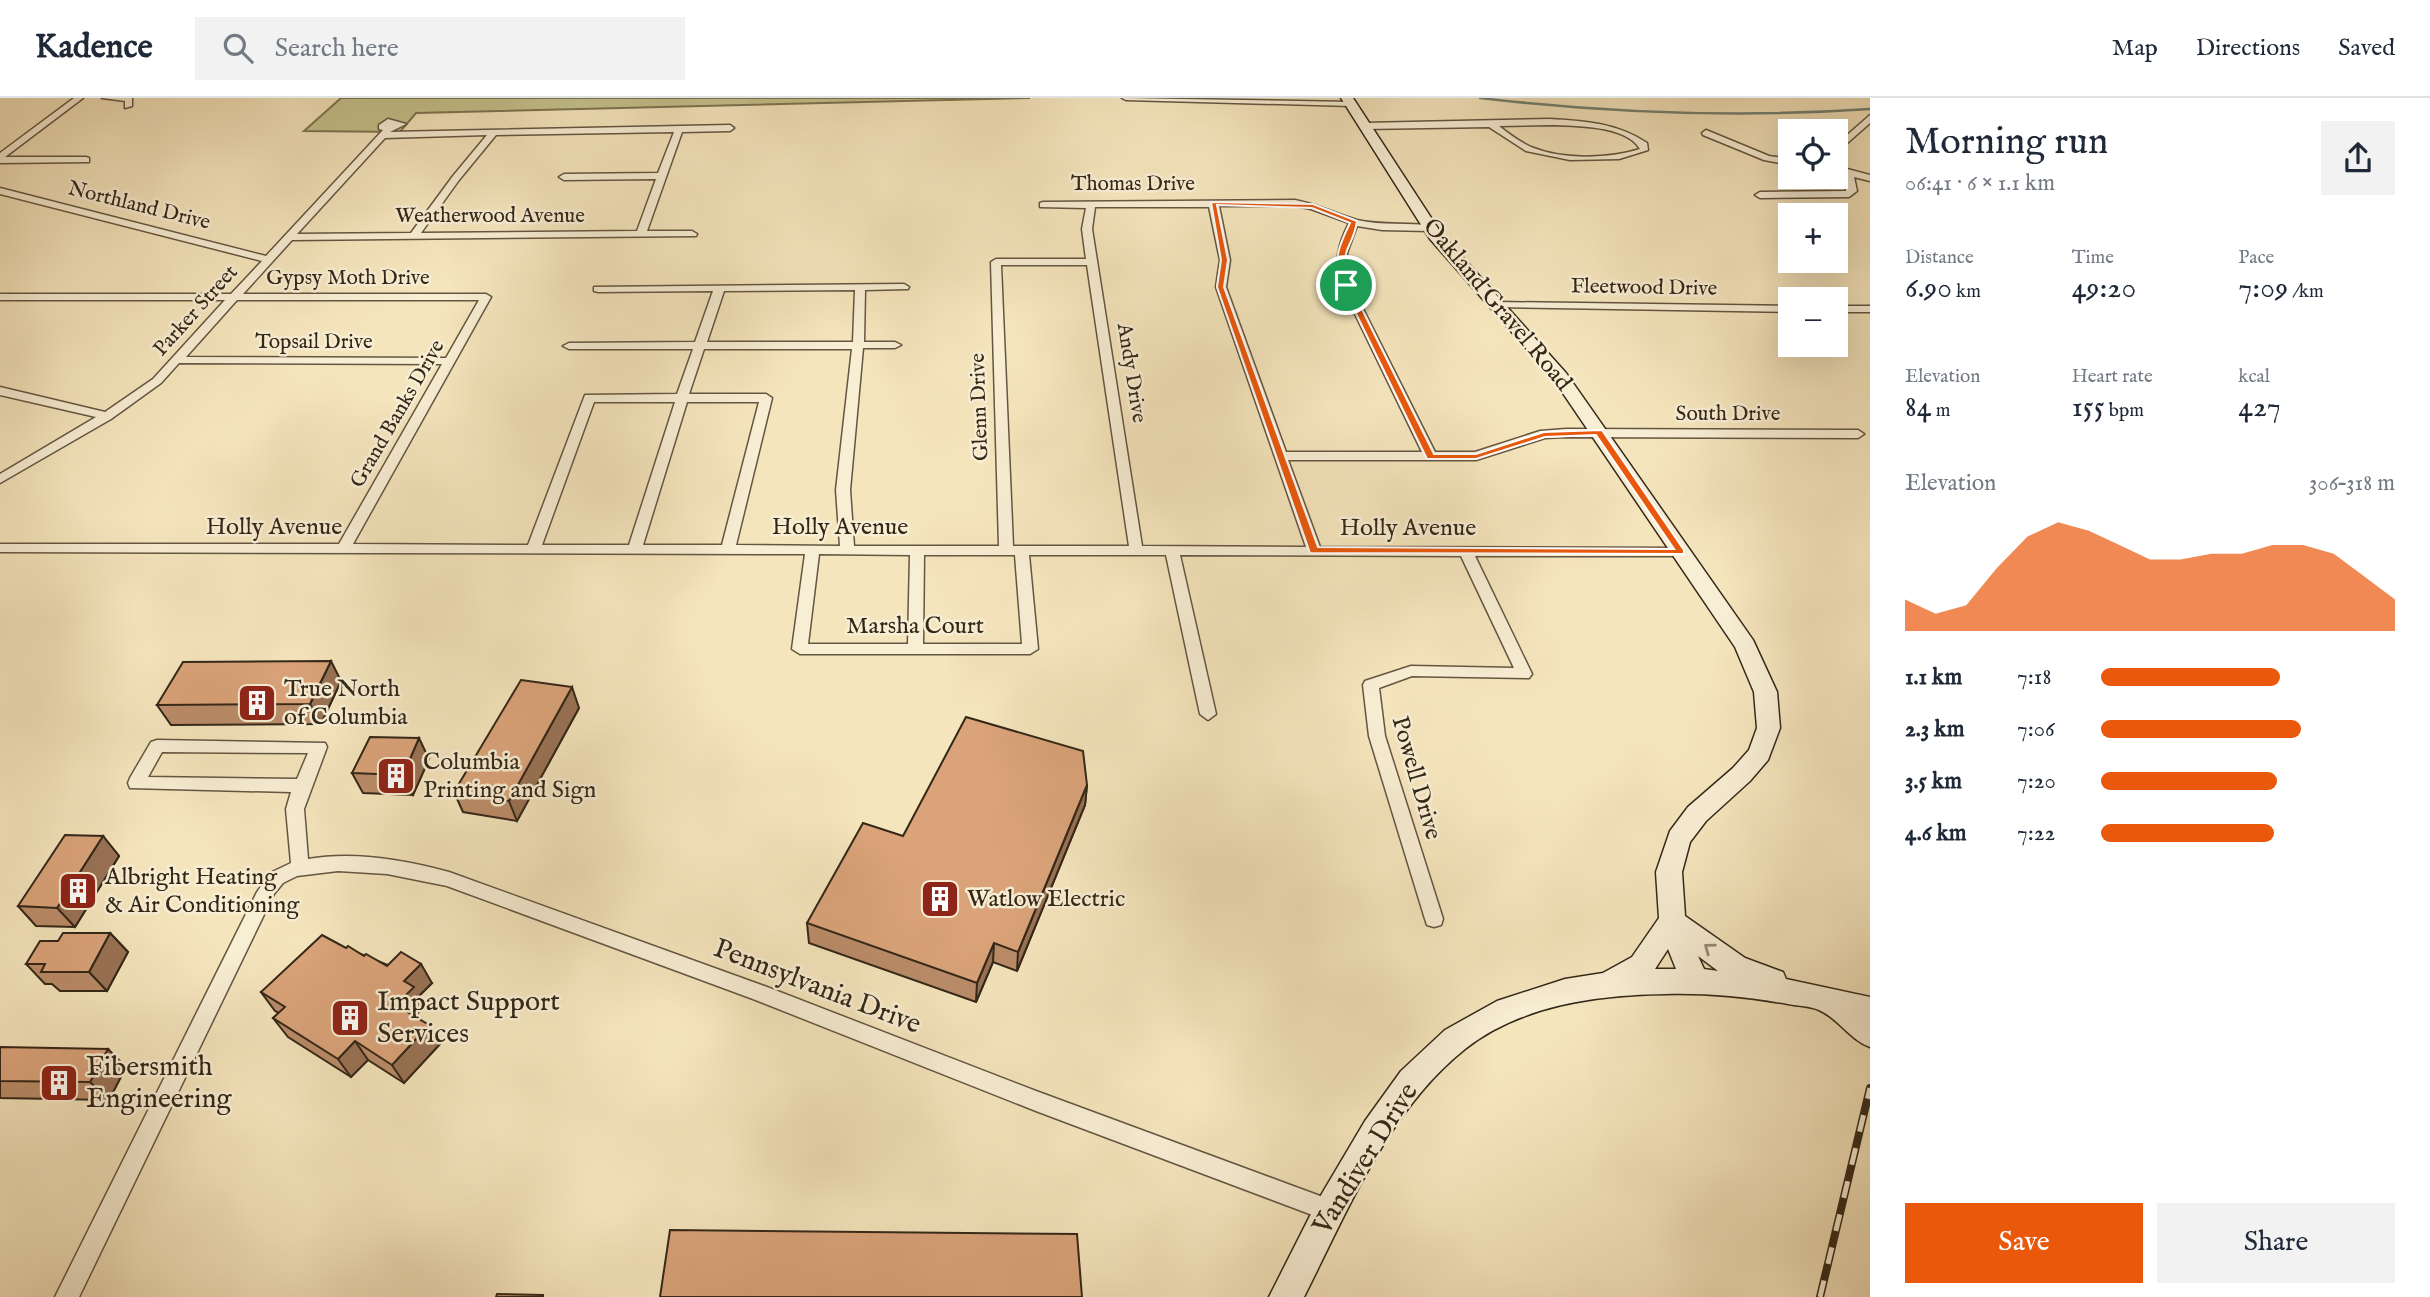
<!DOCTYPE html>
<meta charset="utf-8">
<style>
:root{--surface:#fff;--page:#f2f2f3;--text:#1f2937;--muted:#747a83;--line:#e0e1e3;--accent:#ea580c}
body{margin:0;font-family:"IM FELL English",serif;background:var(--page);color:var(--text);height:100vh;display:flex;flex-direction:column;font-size:26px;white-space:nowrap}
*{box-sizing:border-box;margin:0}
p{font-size:23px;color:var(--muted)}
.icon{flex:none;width:38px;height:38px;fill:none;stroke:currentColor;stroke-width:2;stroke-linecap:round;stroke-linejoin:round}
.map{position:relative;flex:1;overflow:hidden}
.details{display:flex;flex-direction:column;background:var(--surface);width:560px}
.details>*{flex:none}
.controls{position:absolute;left:1778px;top:21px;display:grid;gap:14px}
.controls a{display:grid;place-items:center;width:70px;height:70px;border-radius:0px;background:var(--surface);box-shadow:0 7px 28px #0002;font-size:35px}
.pin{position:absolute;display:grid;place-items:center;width:60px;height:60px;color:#fff;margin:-30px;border:4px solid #fff;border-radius:50%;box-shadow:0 2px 7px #0007}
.round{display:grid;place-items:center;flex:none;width:74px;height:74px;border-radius:0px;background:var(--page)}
.summary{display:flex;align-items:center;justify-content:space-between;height:119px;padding:0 35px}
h1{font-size:38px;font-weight:600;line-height:52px}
.metrics{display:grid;grid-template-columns:repeat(3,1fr);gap:10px;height:119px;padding:7px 35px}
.metrics div{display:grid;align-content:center}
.metrics b{font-size:30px;font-weight:600}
.metrics small{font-size:19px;font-weight:400}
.metrics p{font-size:19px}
.chart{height:196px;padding:14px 35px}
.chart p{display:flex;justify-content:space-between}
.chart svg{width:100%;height:126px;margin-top:7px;fill:var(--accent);opacity:.7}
.cta{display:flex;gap:14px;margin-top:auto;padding:14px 35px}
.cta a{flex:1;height:80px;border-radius:0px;background:var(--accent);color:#fff;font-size:28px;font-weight:600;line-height:80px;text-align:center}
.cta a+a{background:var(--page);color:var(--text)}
ul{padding:0 35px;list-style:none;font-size:23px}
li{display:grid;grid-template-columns:112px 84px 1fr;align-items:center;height:52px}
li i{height:18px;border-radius:9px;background:var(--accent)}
header{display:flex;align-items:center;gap:42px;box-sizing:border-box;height:98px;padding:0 35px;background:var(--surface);border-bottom:2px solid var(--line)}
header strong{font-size:33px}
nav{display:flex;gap:38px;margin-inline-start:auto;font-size:24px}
.search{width:490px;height:63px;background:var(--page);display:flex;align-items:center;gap:18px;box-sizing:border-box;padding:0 24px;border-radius:0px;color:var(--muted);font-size:26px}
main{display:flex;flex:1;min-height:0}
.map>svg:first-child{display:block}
.green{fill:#c4c28c;stroke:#7c7452;stroke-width:2}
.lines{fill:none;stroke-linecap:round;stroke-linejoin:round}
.stream{stroke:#728274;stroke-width:2.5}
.street-casing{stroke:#645641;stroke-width:3}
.secondary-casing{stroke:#332718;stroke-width:3}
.street{fill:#f8eed4;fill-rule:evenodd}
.secondary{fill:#f8eed4;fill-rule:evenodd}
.rail-casing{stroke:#332718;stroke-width:8}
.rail{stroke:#f8eed4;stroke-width:5;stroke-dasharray:17;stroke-linecap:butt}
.wall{fill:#bb8c69;stroke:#332718;stroke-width:2}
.shaded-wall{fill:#997255;stroke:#332718;stroke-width:2}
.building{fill:#daa37a;stroke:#332718;stroke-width:2}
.oneway{stroke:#968a76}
.route{fill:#ea580c;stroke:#fff;stroke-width:2;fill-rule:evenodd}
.labels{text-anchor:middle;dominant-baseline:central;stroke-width:5;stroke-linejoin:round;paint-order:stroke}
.far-street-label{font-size:21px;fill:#332718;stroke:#f8eed4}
.street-label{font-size:24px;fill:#332718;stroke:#f8eed4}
.poi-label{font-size:24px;fill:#332718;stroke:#f8eed4;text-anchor:start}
.near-street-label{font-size:28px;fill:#332718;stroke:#f8eed4}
.near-poi-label{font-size:28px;fill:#332718;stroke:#f8eed4;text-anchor:start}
</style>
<header>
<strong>Kadence</strong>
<div class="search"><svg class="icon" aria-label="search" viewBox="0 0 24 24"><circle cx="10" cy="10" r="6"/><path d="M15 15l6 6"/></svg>Search here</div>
<nav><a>Map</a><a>Directions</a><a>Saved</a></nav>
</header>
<main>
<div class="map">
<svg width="1870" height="1199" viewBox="0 0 1870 1199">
<rect width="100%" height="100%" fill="#f5e5bd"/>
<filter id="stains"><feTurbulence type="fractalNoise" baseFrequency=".00286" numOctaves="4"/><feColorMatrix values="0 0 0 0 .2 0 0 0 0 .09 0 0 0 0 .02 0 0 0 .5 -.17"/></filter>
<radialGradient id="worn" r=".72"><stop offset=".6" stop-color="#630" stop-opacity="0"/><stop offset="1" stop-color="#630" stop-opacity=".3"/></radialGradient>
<polygon class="green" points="341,0 1030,0 416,15 400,34 304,33"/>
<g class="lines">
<path class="stream" d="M1480,0C1610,15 1740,20 1870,11"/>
<g class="street-casing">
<g id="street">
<polygon points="74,0 83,0 5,59 86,59 89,60 89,64 0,65 0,55"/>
<polygon points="102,0 132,0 132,8 125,10 125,3"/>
<polygon points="1122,0 1351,4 1355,6 1351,8 1126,2"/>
<polygon points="1870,17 1870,25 1836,55 1836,47"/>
<path d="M388,21L406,26L390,34L730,27L734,30L730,33L682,34L647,133H692L697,136L696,138L292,142L243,196H486L491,199L353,446L528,447L585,297L677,296L693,251H569L563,248L569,245L695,244L713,193L598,194L594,193V189L904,186L909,189L908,191L865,192L864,244H895L901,247L895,250H863L850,392L854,448H999L991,164L996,161H1086L1082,131L1086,110L1040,109V105L1043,104L1295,102C1317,106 1336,116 1357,122C1383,128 1408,124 1433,128V132L1430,133L1382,132L1357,128L1347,155V169L1351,187L1435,354H1475L1540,333L1566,331L1858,332L1864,336L1858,340L1566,339L1545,340L1476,362H1288L1320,449L1681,450L1688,454L1681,458H1475L1532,576L1529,580L1412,578L1379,590L1385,638L1443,821L1441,827L1434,829L1427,827L1425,821L1369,638L1363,587L1365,583L1411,568L1514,570L1461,458L1180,457L1216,616L1208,622L1200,616L1166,457H1029L1038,551L1030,556H800L792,551L805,456L0,454V446H339L442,266L179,265L161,285L111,321L0,385V376L96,319L0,297V289L105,314L153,281L225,202H0V196H231L262,163L0,96V90L266,158L383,32L379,31V27ZM674,34L658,75L564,76L559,79L564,82L656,81L637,133L421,135L459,82L496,37ZM487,37L453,78L411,135L297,136L385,40ZM1219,108H1295L1311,111L1349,125C1338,147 1334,163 1341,187L1422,354H1286L1226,189L1230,162ZM1095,109H1209L1220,162L1216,189L1306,449L1142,448L1092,131ZM1001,167H1087L1129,448H1013ZM855,192L853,244H707L724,193ZM237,202H479L446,260L186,259ZM704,251H852L836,392L840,448L736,447L772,300L766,296H689ZM594,304H675L629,447H542ZM687,304H759L722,447H643ZM819,456L910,457L908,546H808ZM924,457H1015L1022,546H923Z"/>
<path d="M1550,21C1585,23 1617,25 1647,45L1648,52L1619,61L1570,62L1526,53L1489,29L1364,31L1360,28L1364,25ZM1550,27C1575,28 1626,27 1640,51C1608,61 1562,62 1531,49C1520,44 1509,36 1499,28Z"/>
<polygon points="1706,32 1769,58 1790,61 1790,67 1764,62 1703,37 1702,35"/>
<polygon points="1836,68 1870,77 1870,83 1854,79 1857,93 1849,99 1760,100 1755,97 1760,94 1846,93 1846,76 1836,74"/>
<polygon points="1497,204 1790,208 1790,214 1493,209 1492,207"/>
<rect x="1836" y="208" width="34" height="6"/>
<path d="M157,642L325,645L327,649L304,711L308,761C354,753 405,762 449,774L767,889L1036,993L1331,1102L1339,1105L1342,1113L1339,1121L1331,1124L1036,1013L753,901L447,788L387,776L338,773L297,778L283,785L274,796L79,1199H55L257,794L270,775L291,765L286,711L291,694L130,690L128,685L130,680L151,644ZM162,654L308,655L297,681L148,679Z"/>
</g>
</g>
<g class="secondary-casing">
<path id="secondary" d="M1341,0H1353L1441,135L1566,275L1753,542L1777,594L1780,630L1768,662L1750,683L1706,723L1690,744L1682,774L1685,818L1745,860L1783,874L1786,881L1870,899V949C1850,942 1838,920 1819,912C1810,908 1798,908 1788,906C1748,899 1707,895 1666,896C1597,897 1521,907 1465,951C1388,1012 1347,1114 1304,1199H1269L1317,1104L1365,1023L1401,973L1445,932L1497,903L1565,881L1603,875L1632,859L1659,820L1656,774L1670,733L1688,709L1733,670L1749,652L1757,630L1754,594L1735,549L1554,282L1430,141ZM1668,851L1676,871H1655ZM1698,858L1718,873L1704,871Z"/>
</g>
<use href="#street" class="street"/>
<use href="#secondary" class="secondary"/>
<g class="rail-casing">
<polyline id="rail" points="1820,1199 1870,990"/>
</g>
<use href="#rail" class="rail"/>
</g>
<g class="wall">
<polygon points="341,583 321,626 171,627 157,607"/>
<polygon points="579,610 517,723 463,714 454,694"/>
<polygon points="429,661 413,697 363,695 352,675"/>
<polygon points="1087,687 1085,707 1017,873 993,864 976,904 809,845 807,825 903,738"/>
<polygon points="103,738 119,758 75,829 36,828 18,808"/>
<polygon points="110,835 128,854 107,893 60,893 52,886 45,886 26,866 58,843"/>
<polygon points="346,850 432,885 419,898 425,908 414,919 440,946 404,985 368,962 351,979 288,939 273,920 279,915 275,913 261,894"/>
<polygon points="0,949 126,969 109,1002 0,1000"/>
</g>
<g class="shaded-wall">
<polygon points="331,563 341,583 321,626 310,606"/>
<polygon points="572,589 579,610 517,723 509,703"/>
<polygon points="419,640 429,661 413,697 403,677"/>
<polygon points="1087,687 1085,707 1017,873 1018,854"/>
<polygon points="103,738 119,758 75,829 57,810"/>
<polygon points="110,835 128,854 107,893 89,874"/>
<polygon points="994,845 993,864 976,904 977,885"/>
<polygon points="421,866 432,885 419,898 425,908 407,926 396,907 404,883"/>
<polygon points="429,927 440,946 404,985 392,967"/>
<polygon points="355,943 368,962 351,979 338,961"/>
<polygon points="108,951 126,969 109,1002 90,984"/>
</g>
<g class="building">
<polygon points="331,563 310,606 157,607 183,564"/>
<polygon points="521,582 572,589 509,703 454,694"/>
<polygon points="966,619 1083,653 1087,687 1018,854 994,845 977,885 807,825 863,725 903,738"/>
<polygon points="370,639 419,640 403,677 352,675"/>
<polygon points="65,737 103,738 57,810 18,808"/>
<polygon points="63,835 110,835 89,874 41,874 45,866 26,866 40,843 58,843"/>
<polygon points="322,837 346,850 348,848 364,858 366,856 387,868 401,854 421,866 404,883 414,889 396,907 429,927 392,967 355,943 338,961 273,920 285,909 261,894"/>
<polygon points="0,949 108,951 90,984 0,983"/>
<polygon points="670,1132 1077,1136 1082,1199 660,1199"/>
<polygon points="497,1196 543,1197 543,1199 496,1199"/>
</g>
<defs><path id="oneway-chevron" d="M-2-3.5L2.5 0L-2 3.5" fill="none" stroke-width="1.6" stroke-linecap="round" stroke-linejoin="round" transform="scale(1.75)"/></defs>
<use class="oneway" href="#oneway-chevron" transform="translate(1709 850) rotate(-144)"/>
<path class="route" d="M1211,104L1313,106L1357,123C1353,153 1337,148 1350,187L1434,356H1476L1544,334L1602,332L1684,452V456L1310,455L1217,189L1221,162ZM1217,107L1312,110L1350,125C1338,150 1333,160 1342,187L1427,361H1476L1545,339L1596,337L1674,451L1318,449L1224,189L1228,162Z"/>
<defs>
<g id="building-square" transform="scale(2.0125)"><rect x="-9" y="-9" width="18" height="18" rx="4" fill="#8f2418" stroke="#f8eed4"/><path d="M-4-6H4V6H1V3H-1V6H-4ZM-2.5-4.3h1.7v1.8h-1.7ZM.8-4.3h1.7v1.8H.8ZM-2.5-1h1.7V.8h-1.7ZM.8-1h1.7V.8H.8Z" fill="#fff"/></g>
</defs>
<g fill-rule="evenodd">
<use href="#building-square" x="257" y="605"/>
<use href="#building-square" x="396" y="678"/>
<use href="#building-square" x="78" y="793"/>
<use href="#building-square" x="940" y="801"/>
<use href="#building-square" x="350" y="920"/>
<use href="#building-square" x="59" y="985"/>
</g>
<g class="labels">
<g class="far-street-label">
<text x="1133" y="86">Thomas Drive</text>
<text transform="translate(139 108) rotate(14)">Northland Drive</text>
<text x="490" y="118">Weatherwood Avenue</text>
<text x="348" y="180">Gypsy Moth Drive</text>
<text transform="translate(1644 190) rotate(1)">Fleetwood Drive</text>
<text transform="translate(196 213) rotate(-48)">Parker Street</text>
<text x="314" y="244">Topsail Drive</text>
<text transform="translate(1131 275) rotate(81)">Andy Drive</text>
<text transform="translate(980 309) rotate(-92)">Glenn Drive</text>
<text transform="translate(398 316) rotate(-60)">Grand Banks Drive</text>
<text x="1728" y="316">South Drive</text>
</g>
<g class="street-label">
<text transform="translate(1497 207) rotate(50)">Oakland Gravel Road</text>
<text x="274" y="429">Holly Avenue</text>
<text x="840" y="429">Holly Avenue</text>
<text x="1408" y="430">Holly Avenue</text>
<text x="915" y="528">Marsha Court</text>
<text transform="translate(1416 680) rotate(74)">Powell Drive</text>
</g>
<g class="poi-label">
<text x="284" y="591">True North<tspan x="284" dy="28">of Columbia</tspan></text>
<text x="423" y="664">Columbia<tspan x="423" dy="28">Printing and Sign</tspan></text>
<text x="105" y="779">Albright Heating<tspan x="105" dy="28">&amp; Air Conditioning</tspan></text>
<text x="967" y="801">Watlow Electric</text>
</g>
<g class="near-street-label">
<text transform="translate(817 889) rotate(21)">Pennsylvania Drive</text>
<text transform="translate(1366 1061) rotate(-58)">Vandiver Drive</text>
</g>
<g class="near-poi-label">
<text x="377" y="904">Impact Support<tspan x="377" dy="32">Services</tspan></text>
<text x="86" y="969">Fibersmith<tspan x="86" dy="32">Engineering</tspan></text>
</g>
</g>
<rect width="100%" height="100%" filter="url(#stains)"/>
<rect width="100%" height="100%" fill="url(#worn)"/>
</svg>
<div class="controls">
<a><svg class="icon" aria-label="locate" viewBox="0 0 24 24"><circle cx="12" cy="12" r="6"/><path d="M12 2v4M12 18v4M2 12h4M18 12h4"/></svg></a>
<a>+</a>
<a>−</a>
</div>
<div class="pin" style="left:1346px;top:187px;background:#1e9e55"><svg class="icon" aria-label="arrive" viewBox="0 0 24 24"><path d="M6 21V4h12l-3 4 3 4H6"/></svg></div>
</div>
<section class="details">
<div class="summary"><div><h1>Morning run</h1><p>06:41 · 6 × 1.1 km</p></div><a class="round"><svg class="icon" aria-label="share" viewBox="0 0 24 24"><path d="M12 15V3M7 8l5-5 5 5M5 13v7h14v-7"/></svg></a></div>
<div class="metrics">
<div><p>Distance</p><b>6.90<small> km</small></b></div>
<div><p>Time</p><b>49:20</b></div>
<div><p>Pace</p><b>7:09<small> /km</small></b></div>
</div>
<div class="metrics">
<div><p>Elevation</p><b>84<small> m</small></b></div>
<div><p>Heart rate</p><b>155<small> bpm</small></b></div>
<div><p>kcal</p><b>427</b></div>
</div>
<div class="chart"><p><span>Elevation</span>306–318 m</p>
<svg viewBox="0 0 160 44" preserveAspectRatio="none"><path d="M0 44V33L10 38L20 35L30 22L40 11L50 6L60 9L70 14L80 19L90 19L100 17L110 17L120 14L130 14L140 17L150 25L160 33V44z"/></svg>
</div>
<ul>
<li><b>1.1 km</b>7:18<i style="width:61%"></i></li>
<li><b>2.3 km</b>7:06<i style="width:68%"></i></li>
<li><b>3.5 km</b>7:20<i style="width:60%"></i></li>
<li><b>4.6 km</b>7:22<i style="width:59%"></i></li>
</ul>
<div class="cta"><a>Save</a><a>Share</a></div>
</section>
</main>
